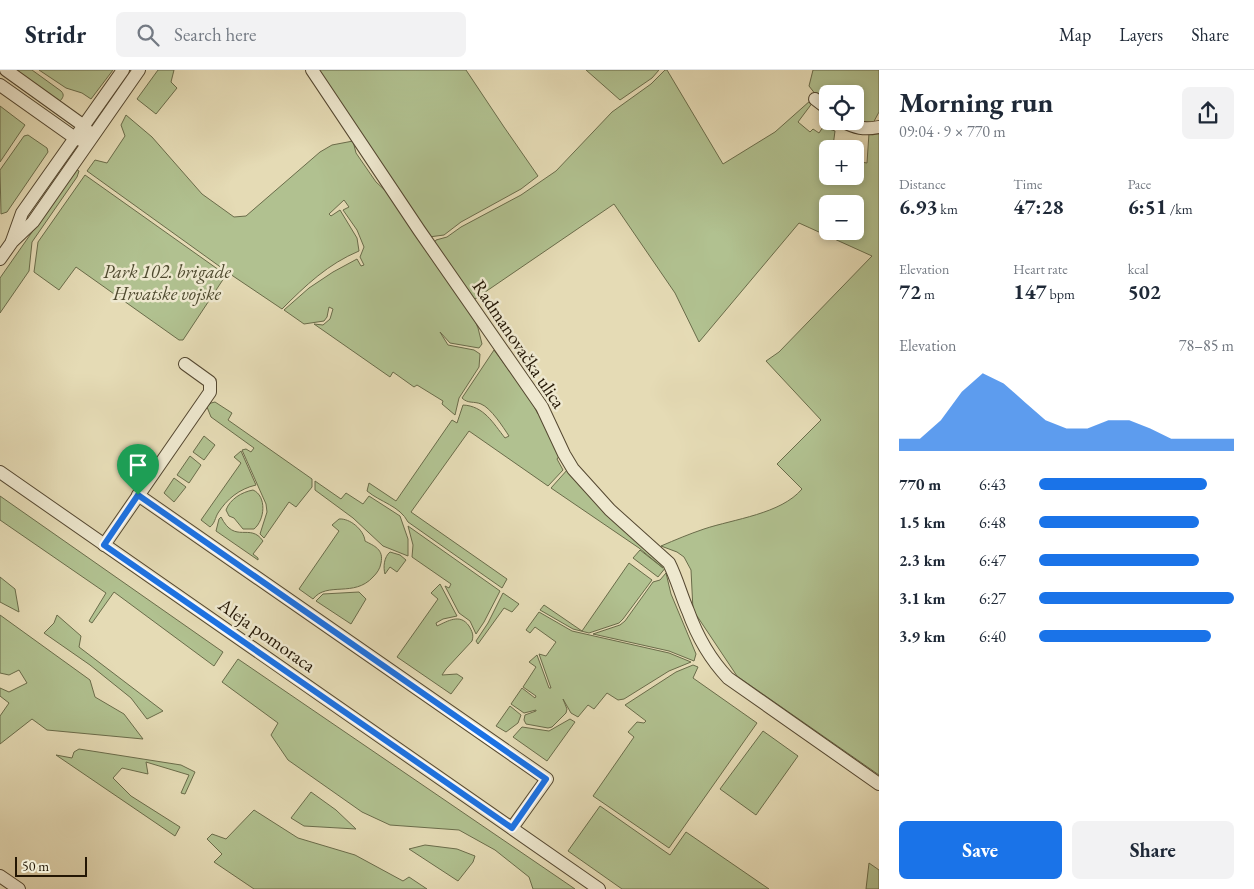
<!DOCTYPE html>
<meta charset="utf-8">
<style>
:root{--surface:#fff;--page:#f2f2f3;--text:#1f2937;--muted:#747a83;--line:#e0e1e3;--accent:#1a73e8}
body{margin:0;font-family:"EB Garamond",serif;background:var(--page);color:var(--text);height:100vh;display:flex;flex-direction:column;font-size:19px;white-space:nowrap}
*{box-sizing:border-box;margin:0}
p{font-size:16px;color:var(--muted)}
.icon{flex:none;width:28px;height:28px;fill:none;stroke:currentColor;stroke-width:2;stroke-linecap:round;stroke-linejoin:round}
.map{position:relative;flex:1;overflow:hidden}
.details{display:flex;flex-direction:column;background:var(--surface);width:375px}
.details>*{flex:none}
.buttons{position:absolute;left:819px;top:15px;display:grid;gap:10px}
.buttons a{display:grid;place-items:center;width:45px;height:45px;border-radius:8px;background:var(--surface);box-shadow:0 2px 8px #0003;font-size:25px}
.scale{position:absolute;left:15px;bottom:12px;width:72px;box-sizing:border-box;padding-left:5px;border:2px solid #231604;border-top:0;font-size:14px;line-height:18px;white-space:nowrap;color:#231604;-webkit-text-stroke:4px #eee8cf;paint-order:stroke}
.pin{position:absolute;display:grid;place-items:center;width:42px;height:42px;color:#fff;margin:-51px -21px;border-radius:50% 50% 50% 0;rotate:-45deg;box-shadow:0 0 5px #0007}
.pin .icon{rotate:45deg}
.round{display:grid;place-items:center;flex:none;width:52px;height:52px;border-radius:8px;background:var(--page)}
.head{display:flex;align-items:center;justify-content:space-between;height:85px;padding:0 20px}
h1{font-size:28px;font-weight:700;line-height:38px}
.figures{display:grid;grid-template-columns:repeat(3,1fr);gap:8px;height:85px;padding:5px 20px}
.figures div{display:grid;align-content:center}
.figures b{font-size:21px;font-weight:700}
.figures small{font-size:14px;font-weight:400}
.figures p{font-size:14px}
.chart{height:140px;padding:10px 20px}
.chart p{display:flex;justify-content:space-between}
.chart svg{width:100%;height:90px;margin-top:5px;fill:var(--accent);opacity:.7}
.primary-button{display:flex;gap:10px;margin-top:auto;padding:10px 20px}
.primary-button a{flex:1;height:58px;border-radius:8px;background:var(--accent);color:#fff;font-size:20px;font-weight:700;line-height:58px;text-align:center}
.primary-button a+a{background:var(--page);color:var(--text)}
ul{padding:0 20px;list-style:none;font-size:16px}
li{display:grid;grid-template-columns:80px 60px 1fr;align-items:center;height:38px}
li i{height:12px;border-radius:6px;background:var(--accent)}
header{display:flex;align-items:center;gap:30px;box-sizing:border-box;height:70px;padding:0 25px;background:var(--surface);border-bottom:1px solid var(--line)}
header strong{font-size:24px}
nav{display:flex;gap:28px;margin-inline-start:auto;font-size:18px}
.search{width:350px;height:45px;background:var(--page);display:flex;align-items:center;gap:12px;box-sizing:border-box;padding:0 18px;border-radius:8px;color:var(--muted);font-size:19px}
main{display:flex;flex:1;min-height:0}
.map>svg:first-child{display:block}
.green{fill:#b1c190;stroke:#6a6c4a;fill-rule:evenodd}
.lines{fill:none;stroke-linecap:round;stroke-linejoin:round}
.minor-casing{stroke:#544730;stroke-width:14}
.minor{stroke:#eee8cf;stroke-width:12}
.route-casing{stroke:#fff;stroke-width:10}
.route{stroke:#1a73e8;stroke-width:6}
.labels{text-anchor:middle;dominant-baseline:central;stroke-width:5;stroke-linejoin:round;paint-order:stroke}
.park-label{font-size:19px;font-style:italic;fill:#4e492e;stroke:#eee8cf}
.street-label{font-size:19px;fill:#231604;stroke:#eee8cf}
</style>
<header>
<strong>Stridr</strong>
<div class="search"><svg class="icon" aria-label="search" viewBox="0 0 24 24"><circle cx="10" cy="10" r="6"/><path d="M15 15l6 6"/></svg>Search here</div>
<nav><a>Map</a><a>Layers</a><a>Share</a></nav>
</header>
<main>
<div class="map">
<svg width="879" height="819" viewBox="0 0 879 819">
<rect width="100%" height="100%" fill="#e5dbb5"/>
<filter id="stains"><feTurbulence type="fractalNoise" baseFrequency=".004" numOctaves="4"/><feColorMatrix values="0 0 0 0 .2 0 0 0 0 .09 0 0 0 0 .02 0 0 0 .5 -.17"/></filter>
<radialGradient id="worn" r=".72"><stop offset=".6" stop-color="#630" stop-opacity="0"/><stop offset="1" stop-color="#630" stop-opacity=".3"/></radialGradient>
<g class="green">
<path d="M18,0H32L61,21C65,25 63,28 59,32L18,2Z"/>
<polygon points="39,0 113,0 91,29 82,23 66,18"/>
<polygon points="158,0 174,0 171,12 177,18 156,44 137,29"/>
<polygon points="317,0 466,0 504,57 538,106 521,119 461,152 444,165 429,167"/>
<polygon points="586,0 659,0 652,8 620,30"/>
<path d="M665,0H667L723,94L775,62L811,30L813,32L798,52L810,62L813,59L819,63L823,57L835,61L833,76L823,75L820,86L827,88L828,106H855V91L867,93L869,63L879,60V705L737,606L693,540L691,500L684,487L677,482L661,476C675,470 689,464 704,459C734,449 781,444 802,419L777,394L821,350L766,291L779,282L872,186L799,153L699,272L675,223L614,134L472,231L433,174L436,170L447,167L461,157L521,125L556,101L612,42L651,14ZM828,134H855V161H828Z"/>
<polygon points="813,0 879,0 879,42 872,55 855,51 855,24 828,24 827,35 816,25 809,16"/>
<polygon points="0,36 25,55 0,92"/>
<path d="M126,45L152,67L202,124L234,147L246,146L320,82L332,75L353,71L356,83L376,112L388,123L473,246L478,258L482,274L479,278L450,273L440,262L448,275L474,280L480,284L479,297L459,328L455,345L442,334L443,331L417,315L414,317L393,302L390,307L314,254L323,255L330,249L333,239L329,237L327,247L324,251L304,254L284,240L309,218L333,202L357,189L361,196L364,195L360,187L364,177L357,160L343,140L349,137L344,130L329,144L331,146L340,140L357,168L359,181C328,194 306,215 282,239L233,206L87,101L95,90L107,93L125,66L121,55Z"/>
<polygon points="28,65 47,78 48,82 7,142 1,144 0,100 24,66"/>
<polygon points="76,99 79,101 77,107 32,172 29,201 0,243 0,208"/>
<polygon points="85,105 226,205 183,270 179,270 76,197 59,220 34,202 38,172"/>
<path d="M494,280L530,329L538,344H540L560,385L557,389L563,400L548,416L469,361L411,442L507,509L502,518L408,452C400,436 380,432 367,421L369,413L396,431L452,350L457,353L463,335C484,336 493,353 505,368L509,366C503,357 491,338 481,334C474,331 468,334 462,328Z"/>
<polygon points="215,332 232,343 228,350 312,409 312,417 296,437 289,432 264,468 260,464 267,442 266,434 242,380 246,379 251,382 254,378 211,347 207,337 211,333"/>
<polygon points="204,366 215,375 204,390 193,382"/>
<path d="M241,381L256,415C239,419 227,429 218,443C215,448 215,453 210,457L201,450L241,393L234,387Z"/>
<polygon points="190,386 201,395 189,413 177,405"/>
<polygon points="568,399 666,497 658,507 633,488 640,480 663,498 639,478 551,418"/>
<polygon points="174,408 186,417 174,432 164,423"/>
<polygon points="315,411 341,429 346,423 363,434 369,426 400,446 408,469 408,486 383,476 353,448 315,420"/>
<path d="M253,420C267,426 265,450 254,459H243L234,448L229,446L226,440C230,429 242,422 253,420Z"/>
<polygon points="0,426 223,582 214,596 114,522 92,553 89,551 106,523 0,450"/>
<path d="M221,447C235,475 250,452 263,471L253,484L258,488V490L216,461L219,449Z"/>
<path d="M339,449C350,448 364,460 365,471C374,476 384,479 381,493C380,499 377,503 373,507C354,528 327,511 313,529L299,519L339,461L332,455Z"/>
<polygon points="408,456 500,521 484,552 476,564 470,551 459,543 445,516 449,518 451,514 412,487 413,475"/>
<path d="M390,482L400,485L406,490L397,502L390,497L385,504C383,497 384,487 390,482Z"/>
<polygon points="629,493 652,510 623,549 619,553 589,563 573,559 540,540 544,535 582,561"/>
<polygon points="666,503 671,524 696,584 694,591 669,581 593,564 620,555 625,551 653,512 660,510"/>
<polygon points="0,507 15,519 19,542 0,532"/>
<path d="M440,514L457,546L443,549L436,553L437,556C448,551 460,543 469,556C472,561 474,565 472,571L446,599L442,605L457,604L463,608L451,624L397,587L438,529L431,523Z"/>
<polygon points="359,522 366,529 351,554 316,531 323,524"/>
<polygon points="503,523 519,534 512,542 504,538 478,574 476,571 488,553"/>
<polygon points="539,542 572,561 669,583 691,592 669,601 624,629 618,630 607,623 594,639 588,635 578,647 571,643 563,629 567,639 566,643 552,657 548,658 526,654 524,650 525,645 536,641 536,640 524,643 511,634 522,618 535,628 536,626 523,617 536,597 529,592 537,585 549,618 551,618 539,584 546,586 556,572 535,557 530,563 526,560"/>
<polygon points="0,545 90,610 95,627 124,644 143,669 47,660 32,649 0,674 0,646 9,633 0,626 0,618 9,622 27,613 19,600 9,605 0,603"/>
<polygon points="57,545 81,566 79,577 163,641 147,649 131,628 90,595 44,563 54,553"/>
<polygon points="238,589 575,819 533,819 529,807 495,780 459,760 390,755 362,742 288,690 271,665 278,653 222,612"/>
<polygon points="693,595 698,597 693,608 757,653 669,778 593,726 634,667 628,662 637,652 644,653 646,651 625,635 676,602"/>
<polygon points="510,636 521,645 518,653 506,662 496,656"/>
<polygon points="570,649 575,652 547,691 513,667 522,657 549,661"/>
<polygon points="763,661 798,686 756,745 720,719"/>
<polygon points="79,679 181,695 195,702 185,724 181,723 189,705 146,692 148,704 122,698 113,708 131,726 180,757 175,766 56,685 72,688 74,682"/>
<polygon points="311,722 336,740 356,759 304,756 291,748"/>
<polygon points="600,736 670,785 686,762 769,819 622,819 568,781"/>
<polygon points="254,740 298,768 355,785 403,811 409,807 427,819 254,819 214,792 222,784 207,769 212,764 226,769"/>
<polygon points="425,775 457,779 475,786 473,792 458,811 409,779"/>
<polygon points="869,793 879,800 879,819 866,819"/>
</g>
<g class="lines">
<g class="minor-casing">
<g id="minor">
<polyline points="6,0 84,56 89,63"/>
<path d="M312,0L419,160L542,337L564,384L573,399L610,440L669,493C677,509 681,525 688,541C697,566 710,589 728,608L879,714"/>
<polyline points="0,15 75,68 83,71"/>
<polyline points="815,29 828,39"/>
<path d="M842,51C855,58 864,60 879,57"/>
<polyline points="12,171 22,143 123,0"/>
<polyline points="0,189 12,172 33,152 139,0"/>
<polyline points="0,402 599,819"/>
<polyline points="138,425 547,709 512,758"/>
<polyline points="104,475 210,322 210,312 185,294"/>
<polyline points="0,806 19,819"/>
</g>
</g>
<use href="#minor" class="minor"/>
</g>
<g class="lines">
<g class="route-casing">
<polygon id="route" points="138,425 546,709 512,758 104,475"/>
</g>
<use href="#route" class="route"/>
</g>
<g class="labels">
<g class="park-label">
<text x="167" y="201">Park 102. brigade<tspan x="167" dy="22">Hrvatske vojske</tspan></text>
</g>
<g class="street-label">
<text transform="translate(519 274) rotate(56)">Radmanovačka ulica</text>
<text transform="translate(267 565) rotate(35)">Aleja pomoraca</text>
</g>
</g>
<rect width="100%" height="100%" filter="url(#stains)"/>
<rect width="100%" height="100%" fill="url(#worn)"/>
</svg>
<div class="buttons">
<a><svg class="icon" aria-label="locate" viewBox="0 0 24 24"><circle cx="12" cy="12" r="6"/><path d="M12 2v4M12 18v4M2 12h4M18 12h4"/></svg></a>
<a>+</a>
<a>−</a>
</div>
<div class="scale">50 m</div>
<div class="pin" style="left:138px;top:425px;background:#1e9e55"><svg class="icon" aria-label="arrive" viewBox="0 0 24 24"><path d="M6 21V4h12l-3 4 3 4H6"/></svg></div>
</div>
<section class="details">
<div class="head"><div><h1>Morning run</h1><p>09:04 · 9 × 770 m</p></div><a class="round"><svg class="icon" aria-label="share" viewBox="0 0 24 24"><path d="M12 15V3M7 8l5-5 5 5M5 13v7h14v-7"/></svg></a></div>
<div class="figures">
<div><p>Distance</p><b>6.93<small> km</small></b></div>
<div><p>Time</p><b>47:28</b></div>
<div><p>Pace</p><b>6:51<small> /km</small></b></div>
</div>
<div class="figures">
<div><p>Elevation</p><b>72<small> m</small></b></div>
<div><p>Heart rate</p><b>147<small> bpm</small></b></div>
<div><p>kcal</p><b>502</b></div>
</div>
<div class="chart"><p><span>Elevation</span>78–85 m</p>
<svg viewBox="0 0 160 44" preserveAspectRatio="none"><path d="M0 44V38L10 38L20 29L30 15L40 6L50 11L60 20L70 29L80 33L90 33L100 29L110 29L120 33L130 38L140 38L150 38L160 38V44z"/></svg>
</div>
<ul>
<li><b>770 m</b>6:43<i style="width:86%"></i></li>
<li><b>1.5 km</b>6:48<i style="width:82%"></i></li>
<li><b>2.3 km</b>6:47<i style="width:82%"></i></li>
<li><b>3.1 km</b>6:27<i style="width:100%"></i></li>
<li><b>3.9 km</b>6:40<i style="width:88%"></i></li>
</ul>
<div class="primary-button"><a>Save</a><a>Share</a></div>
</section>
</main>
